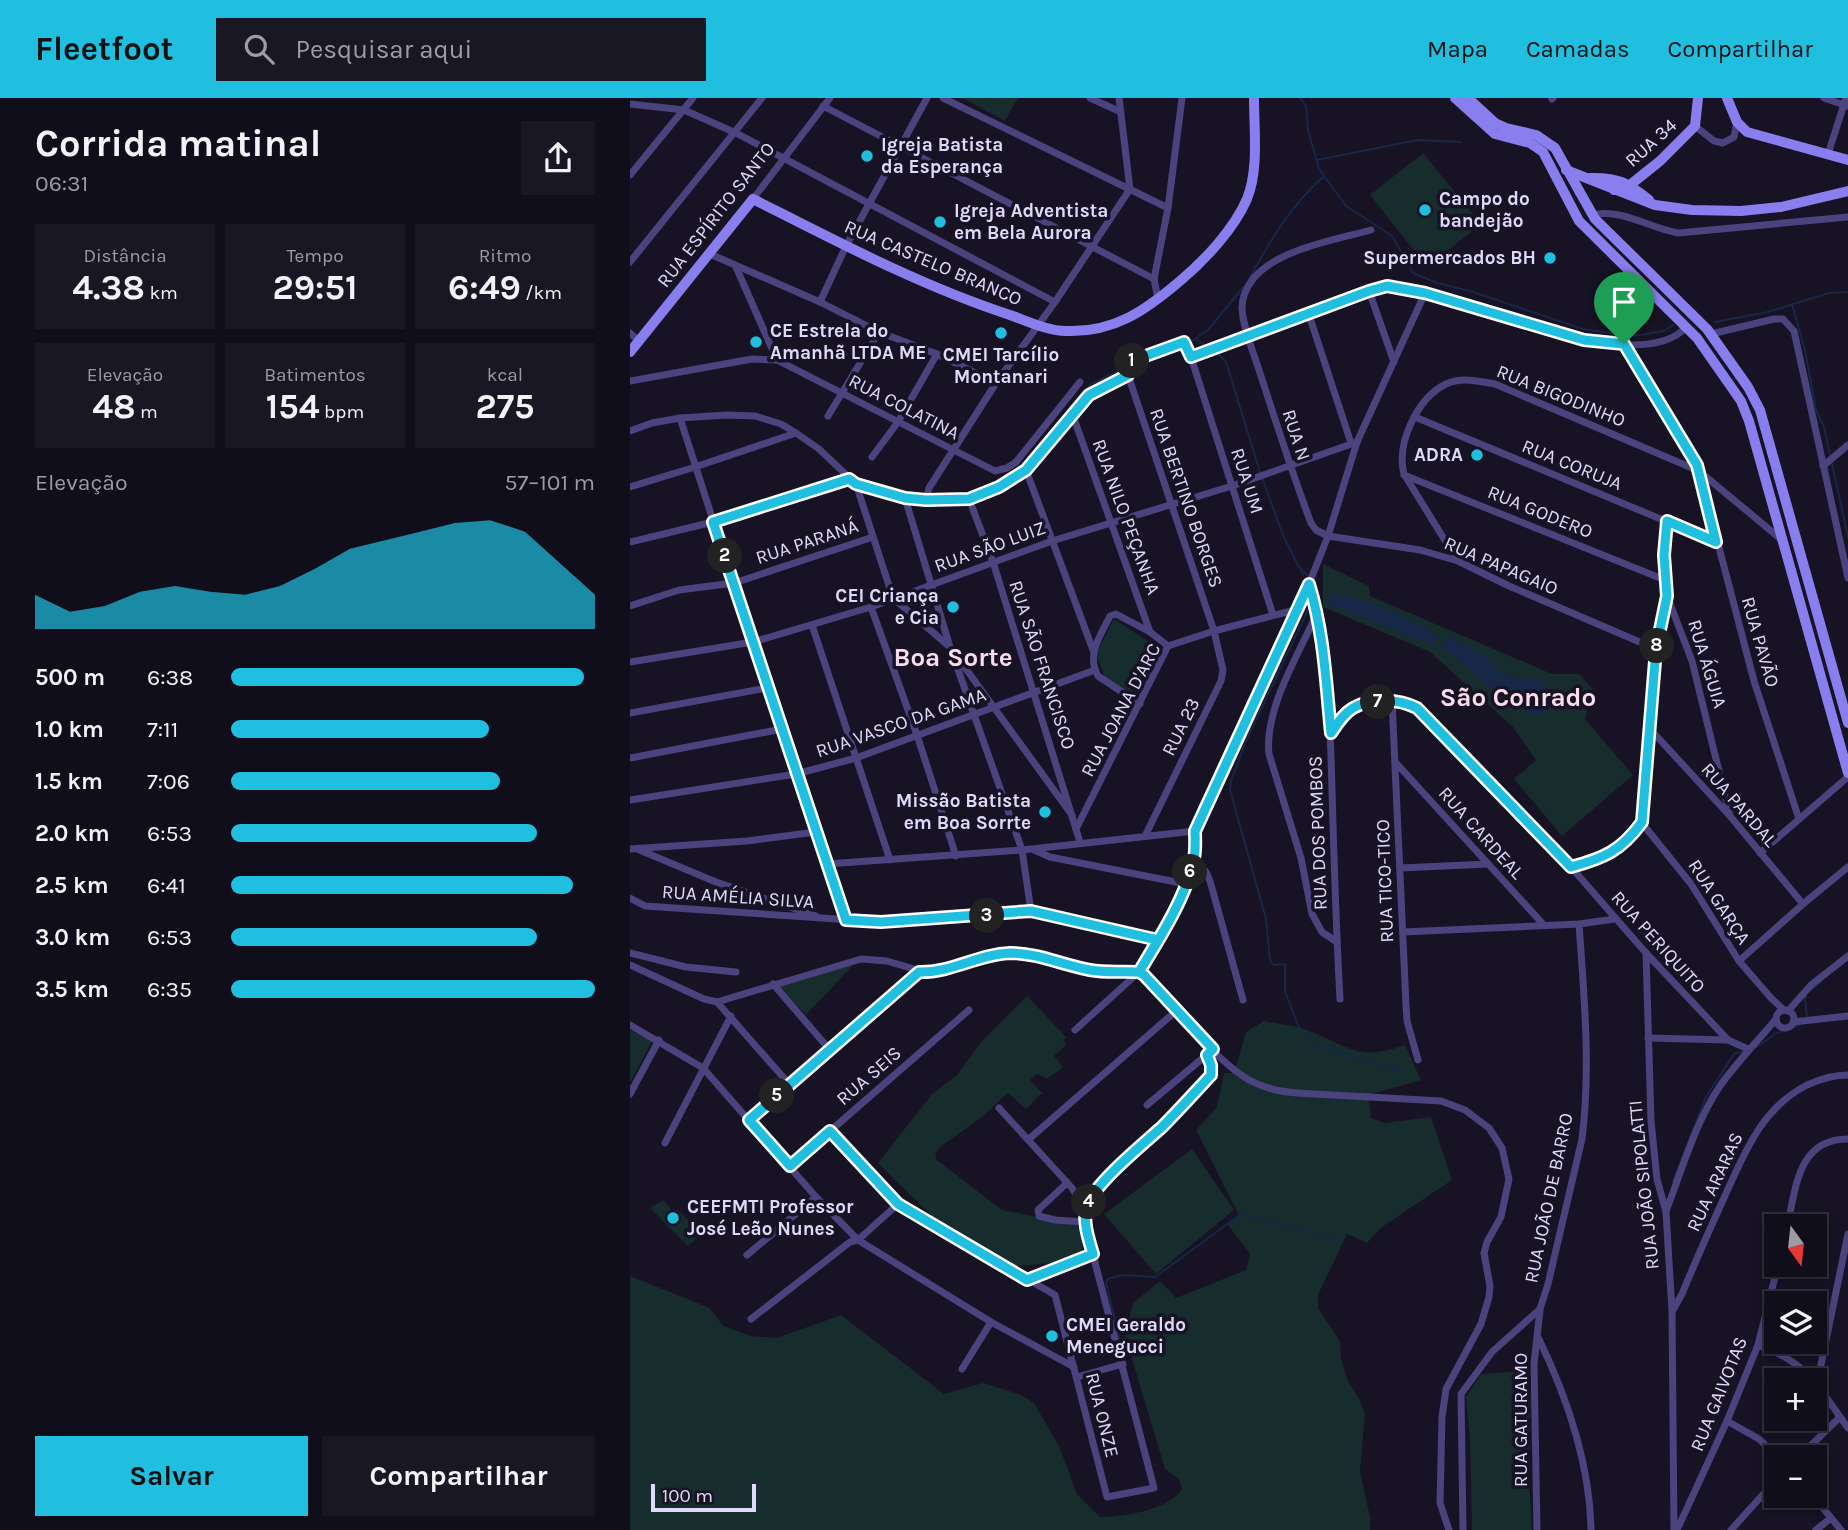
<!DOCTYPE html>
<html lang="pt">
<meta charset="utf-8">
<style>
:root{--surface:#110e1b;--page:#1a1724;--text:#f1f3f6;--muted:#9c9ca3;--line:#302e3a;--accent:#20bfe0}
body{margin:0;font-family:Karla,sans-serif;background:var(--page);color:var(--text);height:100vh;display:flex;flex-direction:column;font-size:26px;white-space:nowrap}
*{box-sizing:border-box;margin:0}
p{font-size:23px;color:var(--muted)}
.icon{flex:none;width:38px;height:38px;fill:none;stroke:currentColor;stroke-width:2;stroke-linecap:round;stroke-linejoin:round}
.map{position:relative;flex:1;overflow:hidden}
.side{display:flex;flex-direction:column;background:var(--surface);width:630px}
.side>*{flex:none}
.needle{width:46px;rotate:165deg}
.buttons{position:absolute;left:1134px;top:1116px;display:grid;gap:14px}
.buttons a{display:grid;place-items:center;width:63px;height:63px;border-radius:0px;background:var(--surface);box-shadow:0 4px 10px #0003,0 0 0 2px var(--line);font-size:35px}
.scale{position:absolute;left:21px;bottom:18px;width:105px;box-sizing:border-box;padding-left:7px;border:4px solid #e0dafa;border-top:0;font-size:19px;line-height:24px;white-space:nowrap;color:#e0dafa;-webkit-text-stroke:5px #171224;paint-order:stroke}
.pin{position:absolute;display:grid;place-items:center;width:60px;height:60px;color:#fff;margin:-72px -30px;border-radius:50% 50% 50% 0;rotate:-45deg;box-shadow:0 0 7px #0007}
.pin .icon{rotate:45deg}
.km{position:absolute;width:35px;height:35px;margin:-18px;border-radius:50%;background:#222;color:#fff;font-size:19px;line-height:35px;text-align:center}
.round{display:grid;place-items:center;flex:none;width:74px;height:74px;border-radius:0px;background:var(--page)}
.summary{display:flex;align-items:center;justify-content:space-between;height:119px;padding:0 35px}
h1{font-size:38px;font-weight:700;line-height:52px}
.stats{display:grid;grid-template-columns:repeat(3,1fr);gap:10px;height:119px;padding:7px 35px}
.stats div{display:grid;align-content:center;border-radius:0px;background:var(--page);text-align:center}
.stats b{font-size:35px;font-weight:700}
.stats small{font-size:19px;font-weight:400}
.stats p{font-size:19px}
.chart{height:196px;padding:14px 35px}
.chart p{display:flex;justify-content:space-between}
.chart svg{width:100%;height:126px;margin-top:7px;fill:var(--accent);opacity:.7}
.primary-button{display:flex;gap:14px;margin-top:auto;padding:14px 35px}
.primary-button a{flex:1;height:80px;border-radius:0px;background:var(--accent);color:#111;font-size:28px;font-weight:700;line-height:80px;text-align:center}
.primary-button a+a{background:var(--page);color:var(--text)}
ul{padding:0 35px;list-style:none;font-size:23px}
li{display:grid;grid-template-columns:112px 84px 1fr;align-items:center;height:52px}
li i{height:18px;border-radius:9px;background:var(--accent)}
header{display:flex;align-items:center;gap:42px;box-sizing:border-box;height:98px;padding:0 35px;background:var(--accent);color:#111}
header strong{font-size:33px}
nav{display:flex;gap:38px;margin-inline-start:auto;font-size:24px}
.search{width:490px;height:63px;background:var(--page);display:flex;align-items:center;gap:18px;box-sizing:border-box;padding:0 24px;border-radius:0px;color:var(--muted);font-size:26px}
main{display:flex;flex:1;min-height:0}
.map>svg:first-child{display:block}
.green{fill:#162c2d}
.water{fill:#172748}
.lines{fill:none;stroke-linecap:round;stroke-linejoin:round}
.stream{stroke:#172748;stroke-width:2}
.street{stroke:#4a437d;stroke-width:7}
.secondary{stroke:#897eed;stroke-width:10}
.route-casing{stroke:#fff;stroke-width:14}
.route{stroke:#20bfe0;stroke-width:9}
.poi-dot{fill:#20bfe0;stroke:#171224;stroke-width:2.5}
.labels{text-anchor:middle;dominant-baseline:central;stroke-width:7;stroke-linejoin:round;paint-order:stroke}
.street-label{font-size:19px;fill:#e0dafa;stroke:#171224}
.poi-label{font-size:19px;font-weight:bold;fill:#e0dafa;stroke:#171224;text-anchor:start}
.district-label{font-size:26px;font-weight:bold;fill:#fadced;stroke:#171224}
</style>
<header>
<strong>Fleetfoot</strong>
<div class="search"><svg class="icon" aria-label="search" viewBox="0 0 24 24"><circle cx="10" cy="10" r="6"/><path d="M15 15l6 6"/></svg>Pesquisar aqui</div>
<nav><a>Mapa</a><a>Camadas</a><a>Compartilhar</a></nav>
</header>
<main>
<section class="side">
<div class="summary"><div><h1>Corrida matinal</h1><p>06:31</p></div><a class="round"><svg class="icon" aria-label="share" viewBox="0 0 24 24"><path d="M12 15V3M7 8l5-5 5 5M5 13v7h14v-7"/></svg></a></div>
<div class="stats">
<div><p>Distância</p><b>4.38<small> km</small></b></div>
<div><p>Tempo</p><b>29:51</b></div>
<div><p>Ritmo</p><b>6:49<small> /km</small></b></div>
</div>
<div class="stats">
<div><p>Elevação</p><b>48<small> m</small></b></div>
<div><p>Batimentos</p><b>154<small> bpm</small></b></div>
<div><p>kcal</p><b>275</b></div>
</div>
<div class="chart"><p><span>Elevação</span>57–101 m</p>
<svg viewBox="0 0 160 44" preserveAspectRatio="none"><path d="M0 44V32L10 38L20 36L30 31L40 29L50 31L60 32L70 29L80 23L90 16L100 13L110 10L120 7L130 6L140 10L150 21L160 32V44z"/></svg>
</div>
<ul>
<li><b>500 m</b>6:38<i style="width:97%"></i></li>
<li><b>1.0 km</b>7:11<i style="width:71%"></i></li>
<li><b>1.5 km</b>7:06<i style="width:74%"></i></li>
<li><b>2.0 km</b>6:53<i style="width:84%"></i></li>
<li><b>2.5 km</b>6:41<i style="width:94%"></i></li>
<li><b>3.0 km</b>6:53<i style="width:84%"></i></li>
<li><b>3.5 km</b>6:35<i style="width:100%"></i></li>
</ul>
<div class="primary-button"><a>Salvar</a><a>Compartilhar</a></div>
</section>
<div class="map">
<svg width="1218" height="1432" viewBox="0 0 1218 1432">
<rect width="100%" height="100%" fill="#171224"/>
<g class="green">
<polygon points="332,0 388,0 375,23"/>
<polygon points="793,55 851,126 797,169 740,97"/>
<polygon points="693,466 739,488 740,498 922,576 949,576 963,591 955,621 1003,677 932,738 884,681 906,662 883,629 800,554 693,509"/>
<polygon points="484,521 533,553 510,599 476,583 466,556"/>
<polygon points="224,866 176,917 148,889"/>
<polygon points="397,898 436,939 434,942 436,947 424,958 433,969 417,981 407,976 400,982 412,995 396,1011 378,995 352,1019 310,1049 305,1056 307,1062 372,1112 446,1126 454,1137 451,1156 444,1163 379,1169 313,1129 248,1065 302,996 327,977 351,944"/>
<path d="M634,923C648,926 664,927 677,932C719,948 727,964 775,947L791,982L738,997L741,1020L754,1025L801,1019L822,1082L752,1129L737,1145L717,1136L688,1197V1210L710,1243L711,1261L718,1283L730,1302L735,1316L730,1373L740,1419V1432H0V1178L80,1210L93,1228L121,1238L147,1240L211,1217L314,1296L353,1285L389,1296L404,1305L430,1350L447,1396L470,1419C495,1418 537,1413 552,1391L549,1381L535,1371L495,1238L503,1205L530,1183L546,1200L616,1172L620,1156L598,1127L609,1117L566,1032L587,1009L594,975H604L616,934Z"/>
<polygon points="0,932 22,943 0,985"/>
<polygon points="562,1051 604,1112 526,1176 474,1116"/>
<polygon points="33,1102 43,1114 47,1111 60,1124 58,1126 62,1131 60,1134 67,1140 58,1148 20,1110"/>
<polygon points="895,1273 901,1298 899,1380 902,1432 842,1432 840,1342 836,1299 851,1276"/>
</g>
<g class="water">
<polygon points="704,495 748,507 809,537 802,547 720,514 705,510 698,505 700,498"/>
<polygon points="818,538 851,555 878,582 898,580 911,582 919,598 920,612 910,617 899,616 862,593 837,568 811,548"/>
</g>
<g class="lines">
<g class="stream">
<polyline points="670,0 676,8 678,32 689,71 716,108 762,138 783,175 807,185 843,194 953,231 1003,238 1034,233 1043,227"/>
<polyline points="687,62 788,42 831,44"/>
<path d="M619,181C640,143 661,107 694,78"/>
<polyline points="1162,206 1175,252 1186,312 1194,329 1200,357"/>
<polyline points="1085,224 1138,214 1199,195 1218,194"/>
<polyline points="567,242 580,250"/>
<polyline points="558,246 579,231 614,188"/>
<polyline points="585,253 596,264 630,374"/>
<polyline points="502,267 552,249"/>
<polyline points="1202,366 1218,439"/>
<polyline points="390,369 461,286 497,269"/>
<polyline points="632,379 653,437 673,477"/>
<polyline points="668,467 677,477"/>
<polyline points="678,512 616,643 601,683 600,692 636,821 640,863 644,867 655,866 655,894 668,927 679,943 687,948 770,973"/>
<polyline points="870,575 884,581"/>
<polyline points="1180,893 1192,883"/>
<polyline points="1176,897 1175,901 1177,919"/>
<polyline points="1127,949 1145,936 1177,924"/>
<polyline points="1043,1083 1076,999 1104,956 1115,953"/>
<polyline points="495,1264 476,1185 478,1181 493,1177 525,1179 611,1116 708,1141"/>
</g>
<g class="street">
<polyline points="313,0 538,110"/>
<polyline points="460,0 491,14"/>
<polyline points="1194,0 1217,8"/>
<polyline points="922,1 923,0"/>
<polyline points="0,6 54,12 106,35 425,204"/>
<polyline points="193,8 524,181"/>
<polyline points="1065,28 1084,43 1093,45 1104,39 1107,24"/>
<polyline points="1198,56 1216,0"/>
<polyline points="0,77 63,0"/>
<polyline points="123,101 200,0"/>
<path d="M962,117C992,110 1019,130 1048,135L1218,119"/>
<path d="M741,132C705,142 647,151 623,181C616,190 612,199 612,210C613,230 623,253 629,272C646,324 662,375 681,425L686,432L698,438L790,452L828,463L879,488L1026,551"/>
<polyline points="80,156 190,204 249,234 307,256 366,285"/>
<polyline points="0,164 132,0"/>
<polyline points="106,169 147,262"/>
<polyline points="739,193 764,264"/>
<polyline points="528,201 524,181 538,110 552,0"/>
<polyline points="190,204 216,148 297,0"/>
<polyline points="679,217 721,345"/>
<polyline points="0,235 9,243"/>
<polyline points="1081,236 1144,221 1153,221 1164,233 1218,480"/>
<polyline points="994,246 1049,336 1069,373 1152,442"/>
<path d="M561,259L739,193L757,189L795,195L966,244C993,248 1037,251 1056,229"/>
<polyline points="0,283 122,261 147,262 365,373 377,370 386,364 450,284"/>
<polyline points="442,315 520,534"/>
<polyline points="198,318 249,234"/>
<polyline points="785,319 1086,444"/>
<polyline points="50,320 137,590 216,822"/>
<polyline points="0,333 22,325 50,320 96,317 125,318 151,326 166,335 189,351 226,386 275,400 339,401 369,389 396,372 459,297 498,277"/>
<polyline points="242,359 268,324 307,256"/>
<polyline points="1193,368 1218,347"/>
<polyline points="396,372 463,552"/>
<polyline points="1069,373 1124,583 1169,721"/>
<polyline points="774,377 1035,482"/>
<polyline points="226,386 263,500 320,549 442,717"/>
<polyline points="0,389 65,369 166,335"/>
<polyline points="275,400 320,549 392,752 401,813"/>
<polyline points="339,401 363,464 450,744"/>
<polyline points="296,402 299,390 366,285 425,204 500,91 489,0"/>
<polyline points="1037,423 1034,457 1037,498 1062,563 1100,718"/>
<polyline points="0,444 83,424 219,381"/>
<path d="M827,462L774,376C766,346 787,300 816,286C831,279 849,283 865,286L1069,373"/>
<path d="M679,486C699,552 700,624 702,692C704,762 706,831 710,901"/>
<polyline points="0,508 49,492 104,485 243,439"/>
<polyline points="241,509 287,637 326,758"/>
<path d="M687,515C669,556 634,611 639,656L671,760L682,816L692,834L707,844"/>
<polyline points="182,527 260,762"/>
<polyline points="0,564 123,544 241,509 422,443 602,388 727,344"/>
<polyline points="762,602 776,907 777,923 788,962"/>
<path d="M510,606L468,578C456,557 470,538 480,518L486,516L520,534L538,548"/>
<polyline points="0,615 137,590"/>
<polyline points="1020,631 1100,718 1173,806"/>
<path d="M700,635C707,626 713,616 723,610C741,599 769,601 787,610L941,769L1016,855L1098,942L1118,951"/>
<polyline points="0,660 152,631"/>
<polyline points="766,665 913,826"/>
<polyline points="0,702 166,676 226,660 465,572"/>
<polyline points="1012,725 1061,786 1109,863 1141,900 1154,912"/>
<polyline points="446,731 538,548 584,533 665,512"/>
<polyline points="516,736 591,583 593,572 584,533 498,277 499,264 554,244 561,259 643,517"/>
<polyline points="0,751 117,743 186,734"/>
<polyline points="7,751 86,784 186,818"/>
<polyline points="404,752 420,759 556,786"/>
<polyline points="1130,755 1218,679"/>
<polyline points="564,760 576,774 580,783 613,902"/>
<polyline points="197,766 392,752 565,733"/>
<path d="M941,769C974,760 991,753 1012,725L1026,551L1037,498"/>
<polyline points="770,770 858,766"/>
<polyline points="0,800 15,808 251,824 401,813 528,842"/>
<polyline points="773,834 949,826 985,821"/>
<polyline points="0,855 56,869 106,874"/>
<polyline points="1016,855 1021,1023 1027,1081 1036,1114 1042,1213 1044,1432"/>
<polyline points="1109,863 1173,806 1218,769"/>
<path d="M0,867L74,901L87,904L231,861L257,863L294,874L315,871L356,859L386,855L459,871L509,874L514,877C542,908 585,962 619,982C634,990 650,994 667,995L811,1003L835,1012L859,1030L872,1050L879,1081L871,1119L857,1144L854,1155L860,1188L859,1199L851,1226L816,1291L812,1319L810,1405L819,1432"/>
<polyline points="143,886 200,952"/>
<polyline points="87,904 160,987"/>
<circle cx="1155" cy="921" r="9"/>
<polyline points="1158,913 1181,887 1218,858"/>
<polyline points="1163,924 1218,918"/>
<polyline points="0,927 73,970 186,1099 228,1142 361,1224 444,1269"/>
<polyline points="445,932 509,874 528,842 556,786 564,760 565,733 679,486 698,438 727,344 795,195"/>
<polyline points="1018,940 1098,942"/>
<polyline points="0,996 29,942"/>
<polyline points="517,1007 580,954"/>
<polyline points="369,1010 442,1090 456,1114"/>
<polyline points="119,1022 290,874"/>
<polyline points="200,1033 268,1106 425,1197 477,1399 524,1390 458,1138 456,1114 464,1096 581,977 582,972 577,957"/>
<polyline points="399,1041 546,913"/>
<polyline points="35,1045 101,918"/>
<polyline points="160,1068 339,912"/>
<polyline points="437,1085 408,1112 409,1118 425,1122 455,1124"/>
<path d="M1036,1113C1052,1072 1065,1025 1090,988C1107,964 1127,944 1146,921"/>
<path d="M1157,1129C1166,1091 1167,1041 1218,1041"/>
<polyline points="117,1157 186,1099"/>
<polyline points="397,1182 463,1156"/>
<path d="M1043,1212L1052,1196C1065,1164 1079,1133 1093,1102C1114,1057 1130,1011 1177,987C1190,981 1203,977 1218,977"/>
<polyline points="121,1221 220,1144 228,1142 268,1106"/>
<path d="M908,1239C937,1299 960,1365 961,1432"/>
<path d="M1128,1247C1151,1256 1167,1264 1184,1283"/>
<polyline points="332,1271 361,1224"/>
<polyline points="447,1279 493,1266"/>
<polyline points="1186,1285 1218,1330"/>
<polyline points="1187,1286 1218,1136"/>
<polyline points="1097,1323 1129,1341 1149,1360"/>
<polyline points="1168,1360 1210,1319"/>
<polyline points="1183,1398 1211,1432"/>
<path d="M833,1432L831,1296L862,1254L910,1211L918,1186L952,1041C961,970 954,897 949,826"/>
<polyline points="907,1432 904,1266 910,1212"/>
<polyline points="1047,1432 1097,1323 1128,1247 1148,1167"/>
<polyline points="1101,1432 1146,1382"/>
<polyline points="1186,1432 1201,1420"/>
</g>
<g class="secondary">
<polyline points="825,0 865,36 900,45 913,54 949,123 1067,240 1111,303 1119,323 1218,675"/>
<polyline points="838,0 865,25 876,30 906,37 925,50 965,121 1077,231 1118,289 1130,312 1218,625"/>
<polyline points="1097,0 1107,24 1117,34 1218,62"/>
<polyline points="936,72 1025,107 1062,112 1111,113 1151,109 1218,93"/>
<path d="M960,80C988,79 998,85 1019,102"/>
<polyline points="984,92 1000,87 1030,63 1065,28 1068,0"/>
<path d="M0,254L123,101C206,143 291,188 380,217C397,223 418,233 436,233C484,235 516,212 550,183C575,162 604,131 617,101C629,71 624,32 624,0"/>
</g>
</g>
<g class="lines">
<g class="route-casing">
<path id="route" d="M994,246L954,242L795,195L757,188L739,193L561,259L554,244L499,264L498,277L459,297L396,372L369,389L339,401L296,402L275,400L226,386L219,381L83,424L216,822L251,824L401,813L528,842L509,874L514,877L583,951L577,957L581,967V977C565,994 549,1012 532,1029C513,1046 464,1086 457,1108C452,1123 459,1142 463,1156L397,1182L268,1106L200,1033L160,1068L119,1022L289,874C321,875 349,856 380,855C407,855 433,867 460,872C476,875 492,873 509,874C528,843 558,796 564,760C566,751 565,741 565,733L679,486C694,535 696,585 701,635C707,626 713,616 723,610C742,599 769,601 787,610L941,769C974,760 991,753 1012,724L1026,551L1037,498L1034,457L1037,423L1086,444L1067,367L994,246"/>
</g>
<use href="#route" class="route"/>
</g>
<g class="poi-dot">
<circle cx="237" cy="58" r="7"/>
<circle cx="795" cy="112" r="7"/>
<circle cx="310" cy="124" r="7"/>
<circle cx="920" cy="160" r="7"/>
<circle cx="371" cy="235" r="7"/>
<circle cx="126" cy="244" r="7"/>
<circle cx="847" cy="357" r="7"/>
<circle cx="323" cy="509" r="7"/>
<circle cx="415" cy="714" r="7"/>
<circle cx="43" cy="1120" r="7"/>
<circle cx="422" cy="1238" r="7"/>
</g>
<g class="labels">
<g class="street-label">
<text transform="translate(1021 45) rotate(-42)">RUA 34</text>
<text transform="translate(86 117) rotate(-52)">RUA ESPÍRITO SANTO</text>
<text transform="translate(303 165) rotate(23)">RUA CASTELO BRANCO</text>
<text transform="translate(931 298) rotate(22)">RUA BIGODINHO</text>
<text transform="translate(274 309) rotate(27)">RUA COLATINA</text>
<text transform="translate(666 337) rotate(72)">RUA N</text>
<text transform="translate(942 367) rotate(22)">RUA CORUJA</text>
<text transform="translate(617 383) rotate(72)">RUA UM</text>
<text transform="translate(556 400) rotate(71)">RUA BERTINO BORGES</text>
<text transform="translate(910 414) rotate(22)">RUA GODERO</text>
<text transform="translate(496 419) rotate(70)">RUA NILO PEÇANHA</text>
<text transform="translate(177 444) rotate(-18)">RUA PARANÁ</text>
<text transform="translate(360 449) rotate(-20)">RUA SÃO LUIZ</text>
<text transform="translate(871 468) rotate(23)">RUA PAPAGAIO</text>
<text transform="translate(1130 544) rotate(74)">RUA PAVÃO</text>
<text transform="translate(1077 566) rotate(73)">RUA ÁGUIA</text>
<text transform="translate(412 567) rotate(72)">RUA SÃO FRANCISCO</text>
<text transform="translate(491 612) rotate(-62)">RUA JOANA D'ARC</text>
<text transform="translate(271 625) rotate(-19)">RUA VASCO DA GAMA</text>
<text transform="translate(551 629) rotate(-64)">RUA 23</text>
<text transform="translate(1109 707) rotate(49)">RUA PARDAL</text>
<text transform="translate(688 735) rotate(-92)">RUA DOS POMBOS</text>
<text transform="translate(851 735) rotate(48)">RUA CARDEAL</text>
<text transform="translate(755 783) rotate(-92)">RUA TICO-TICO</text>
<text transform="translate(108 799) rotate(4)">RUA AMÉLIA SILVA</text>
<text transform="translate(1089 804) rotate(57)">RUA GARÇA</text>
<text transform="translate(1028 844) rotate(48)">RUA PERIQUITO</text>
<text transform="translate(239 978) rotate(-41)">RUA SEIS</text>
<text transform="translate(1085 1084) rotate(-65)">RUA ARARAS</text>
<text transform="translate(1014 1087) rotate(-96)">RUA JOÃO SIPOLATTI</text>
<text transform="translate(919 1100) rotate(-78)">RUA JOÃO DE BARRO</text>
<text transform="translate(1089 1296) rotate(-68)">RUA GAIVOTAS</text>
<text transform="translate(472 1317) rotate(76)">RUA ONZE</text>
<text transform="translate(891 1322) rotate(-90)">RUA GATURAMO</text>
</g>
<g class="poi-label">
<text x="251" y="47">Igreja Batista<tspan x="251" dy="22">da Esperança</tspan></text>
<text x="809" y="101">Campo do<tspan x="809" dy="22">bandejão</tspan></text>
<text x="324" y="113">Igreja Adventista<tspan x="324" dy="22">em Bela Aurora</tspan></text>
<text x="906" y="160" text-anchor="end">Supermercados BH</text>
<text x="140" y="233">CE Estrela do<tspan x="140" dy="22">Amanhã LTDA ME</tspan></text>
<text x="371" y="257" text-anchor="middle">CMEI Tarcílio<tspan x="371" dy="22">Montanari</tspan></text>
<text x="833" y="357" text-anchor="end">ADRA</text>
<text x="309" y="498" text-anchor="end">CEI Criança<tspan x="309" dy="22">e Cia</tspan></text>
<text x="401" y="703" text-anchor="end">Missão Batista<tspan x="401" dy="22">em Boa Sorrte</tspan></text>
<text x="57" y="1109">CEEFMTI Professor<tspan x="57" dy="22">José Leão Nunes</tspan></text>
<text x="436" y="1227">CMEI Geraldo<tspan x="436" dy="22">Menegucci</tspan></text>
</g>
<g class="district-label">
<text x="323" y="559">Boa Sorte</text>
<text x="888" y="599">São Conrado</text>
</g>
</g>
</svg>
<div class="buttons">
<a><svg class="needle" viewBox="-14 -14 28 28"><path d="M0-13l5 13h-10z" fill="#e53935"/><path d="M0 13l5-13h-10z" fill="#9c9ca3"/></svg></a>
<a><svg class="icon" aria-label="layers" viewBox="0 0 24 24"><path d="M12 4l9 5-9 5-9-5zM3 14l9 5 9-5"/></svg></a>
<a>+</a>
<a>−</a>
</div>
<div class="scale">100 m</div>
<div class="pin" style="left:994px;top:246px;background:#1e9e55"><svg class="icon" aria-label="arrive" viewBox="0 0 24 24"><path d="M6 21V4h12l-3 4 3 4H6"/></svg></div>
<b class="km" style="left:502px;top:263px">1</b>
<b class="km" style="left:95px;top:458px">2</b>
<b class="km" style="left:357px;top:818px">3</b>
<b class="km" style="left:459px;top:1104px">4</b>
<b class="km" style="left:147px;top:998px">5</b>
<b class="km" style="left:560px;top:774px">6</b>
<b class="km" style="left:748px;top:604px">7</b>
<b class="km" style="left:1027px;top:548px">8</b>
</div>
</main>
